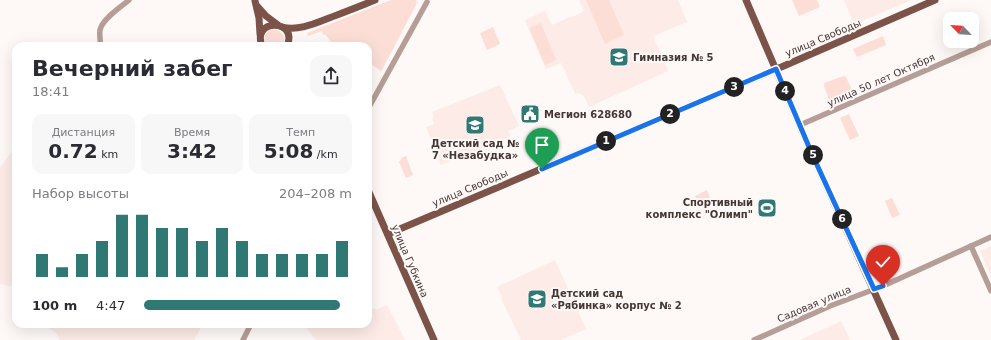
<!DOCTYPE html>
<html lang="ru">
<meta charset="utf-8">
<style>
:root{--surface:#fff;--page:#f7f7f7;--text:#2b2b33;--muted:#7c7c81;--accent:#2f7873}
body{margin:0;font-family:"DejaVu Sans",sans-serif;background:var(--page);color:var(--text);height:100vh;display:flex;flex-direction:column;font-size:15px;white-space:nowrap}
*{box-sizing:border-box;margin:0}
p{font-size:13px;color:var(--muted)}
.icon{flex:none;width:22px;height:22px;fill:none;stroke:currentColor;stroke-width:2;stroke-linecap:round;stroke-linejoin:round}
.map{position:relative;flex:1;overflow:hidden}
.details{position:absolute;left:12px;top:42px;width:360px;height:286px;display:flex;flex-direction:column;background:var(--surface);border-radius:12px;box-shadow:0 4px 16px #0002}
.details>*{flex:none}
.needle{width:26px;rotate:295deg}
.buttons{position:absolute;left:943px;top:12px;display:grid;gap:8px}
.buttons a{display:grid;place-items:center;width:36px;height:36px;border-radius:8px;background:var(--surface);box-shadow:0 4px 16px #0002;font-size:20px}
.pin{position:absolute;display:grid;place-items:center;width:34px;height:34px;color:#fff;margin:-41px -17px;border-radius:50% 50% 50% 0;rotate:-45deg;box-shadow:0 0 4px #0007}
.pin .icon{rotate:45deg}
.km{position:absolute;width:20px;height:20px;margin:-10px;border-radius:50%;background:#222;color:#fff;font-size:11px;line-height:20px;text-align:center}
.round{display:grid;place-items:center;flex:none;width:42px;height:42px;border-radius:12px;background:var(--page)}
.summary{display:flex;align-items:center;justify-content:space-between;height:68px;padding:0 20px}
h1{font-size:22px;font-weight:800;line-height:30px}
.stats{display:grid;grid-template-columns:repeat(3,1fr);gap:6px;height:68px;padding:4px 20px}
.stats div{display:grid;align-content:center;border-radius:10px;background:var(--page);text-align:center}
.stats b{font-size:20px;font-weight:800}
.stats small{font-size:11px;font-weight:400}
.stats p{font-size:11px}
.chart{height:112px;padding:8px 20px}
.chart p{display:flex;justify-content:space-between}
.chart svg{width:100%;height:72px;margin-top:4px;stroke:var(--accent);stroke-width:6}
ul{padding:0 20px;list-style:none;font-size:13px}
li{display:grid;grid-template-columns:64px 48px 1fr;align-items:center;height:30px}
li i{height:10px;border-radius:5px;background:var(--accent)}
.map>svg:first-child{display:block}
.built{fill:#fcebe7}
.green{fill:#fcded7}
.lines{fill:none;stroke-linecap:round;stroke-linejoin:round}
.minor{stroke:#b69e98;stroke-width:5.5}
.major{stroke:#7c5349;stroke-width:7}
.route-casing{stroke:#fff;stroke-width:8}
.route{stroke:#1a73e8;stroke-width:5}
.labels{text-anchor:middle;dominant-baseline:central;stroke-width:4;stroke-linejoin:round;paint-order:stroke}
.street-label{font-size:10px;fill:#443734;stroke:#fef8f6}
.poi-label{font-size:10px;font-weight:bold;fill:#443734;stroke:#fef8f6;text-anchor:start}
</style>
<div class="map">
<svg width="991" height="340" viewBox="0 0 991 340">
<rect width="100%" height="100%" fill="#fef8f6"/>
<g class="built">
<polygon points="579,0 678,0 687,22 653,36 668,71 589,107 585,98 581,94 575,93 561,63 546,69 525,20 545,11 552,25 570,17 575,16 584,11"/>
<polygon points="844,0 911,0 855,24 854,24"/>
<polygon points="500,85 519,126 508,131 511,136 441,165 426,127 434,124 432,118 434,117 432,112"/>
<polygon points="16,147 16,287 0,284 0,167"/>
<polygon points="991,246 991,276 980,251"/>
<polygon points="555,260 586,329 561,340 521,340 502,301 502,297 497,287"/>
<polygon points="387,305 405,340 316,340 306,327 310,324 368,324 368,306 370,310 375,308 376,310"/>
<polygon points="841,321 850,340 800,340 837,323"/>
<polygon points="44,324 203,324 194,340 60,340 56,333"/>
</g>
<g class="green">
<path d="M391,0H416L417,3L382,70L380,71C378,68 375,67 372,65C367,60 368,52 368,46H354L352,45L351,46H334L325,34L323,35L322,31L308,36L307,33Z"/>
<polygon points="586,0 609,0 624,35 605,44"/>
<polygon points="792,0 817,0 820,7 799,16"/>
<polygon points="541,23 556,60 545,65 529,28"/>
<polygon points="493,27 500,44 487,50 480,33"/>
<path d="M274,29C283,31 287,38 282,46H267C262,38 265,30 274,29Z"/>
<polygon points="883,36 886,45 857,57 853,49"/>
<polygon points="844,76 846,77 851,88 850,91 829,100 824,86 824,83"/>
<polygon points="849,114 859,136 850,140 840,118"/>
<polygon points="406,156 413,175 406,178 399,162 403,157"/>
<polygon points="707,190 711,200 698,205 695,196"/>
<polygon points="892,198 900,215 892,218 885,201"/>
</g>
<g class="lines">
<g class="minor">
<path d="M100,46C101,41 99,35 100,30C102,19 121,7 129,0"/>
<polyline points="368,109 427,2"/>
<polyline points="800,125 991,42"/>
<polyline points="971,246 991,291"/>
<polyline points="243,340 251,324"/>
<polyline points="754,340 830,306 883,286 991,237"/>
</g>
<g class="major">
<polyline points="746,0 812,154 896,340"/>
<polyline points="255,1 259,18 260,34"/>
<polyline points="258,7 266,16 278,25"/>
<path d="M282,27C300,32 320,21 337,15C350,10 363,5 375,0"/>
<path d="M262,46C251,18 299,19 287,46"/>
<polyline points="368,190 434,340"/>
<polyline points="388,234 786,65 935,0"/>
</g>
</g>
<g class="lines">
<g class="route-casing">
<polyline id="route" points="542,169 776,69 812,154 874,289 883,286"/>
</g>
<use href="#route" class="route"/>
</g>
<defs>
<g id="school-square" transform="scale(1)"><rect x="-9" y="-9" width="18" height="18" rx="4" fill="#2f7873" stroke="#fef8f6"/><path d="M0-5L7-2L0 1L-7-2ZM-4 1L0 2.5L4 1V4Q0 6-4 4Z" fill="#fff"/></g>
<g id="civic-square" transform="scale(1)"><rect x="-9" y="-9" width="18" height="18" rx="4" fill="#2f7873" stroke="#fef8f6"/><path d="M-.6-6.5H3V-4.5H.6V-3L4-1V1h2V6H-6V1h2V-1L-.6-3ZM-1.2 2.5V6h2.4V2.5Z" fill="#fff"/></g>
<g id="stadium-square" transform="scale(1)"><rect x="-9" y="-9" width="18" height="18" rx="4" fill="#2f7873" stroke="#fef8f6"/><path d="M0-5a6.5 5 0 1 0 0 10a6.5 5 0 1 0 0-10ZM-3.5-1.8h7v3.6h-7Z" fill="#fff"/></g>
</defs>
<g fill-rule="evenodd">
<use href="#school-square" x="619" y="57"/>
<use href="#civic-square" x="530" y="114"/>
<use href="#school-square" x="475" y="125"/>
<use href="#stadium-square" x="767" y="208"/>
<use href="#school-square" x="537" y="299"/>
</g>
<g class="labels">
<g class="street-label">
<text transform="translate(823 38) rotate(-23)">улица Свободы</text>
<text transform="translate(881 80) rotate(-24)">улица 50 лет Октября</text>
<text transform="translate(470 188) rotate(-23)">улица Свободы</text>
<text transform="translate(410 261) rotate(67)">улица Губкина</text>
<text transform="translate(814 304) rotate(-23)">Садовая улица</text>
</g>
<g class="poi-label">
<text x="633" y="57">Гимназия № 5</text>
<text x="544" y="114">Мегион 628680</text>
<text x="475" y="143" text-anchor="middle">Детский сад №<tspan x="475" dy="12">7 «Незабудка»</tspan></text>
<text x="753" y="202" text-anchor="end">Спортивный<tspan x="753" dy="12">комплекс "Олимп"</tspan></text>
<text x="551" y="293">Детский сад<tspan x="551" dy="12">«Рябинка» корпус № 2</tspan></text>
</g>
</g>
</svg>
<div class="buttons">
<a><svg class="needle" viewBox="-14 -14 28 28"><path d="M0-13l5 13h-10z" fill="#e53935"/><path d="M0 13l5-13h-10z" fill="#7c7c81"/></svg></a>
</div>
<div class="pin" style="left:542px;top:169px;background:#1e9e55"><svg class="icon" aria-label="arrive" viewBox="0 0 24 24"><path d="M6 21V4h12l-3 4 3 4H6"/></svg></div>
<div class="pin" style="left:883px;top:286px;background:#d93025"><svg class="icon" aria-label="check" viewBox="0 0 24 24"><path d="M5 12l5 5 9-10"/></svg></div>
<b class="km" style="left:606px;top:141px">1</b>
<b class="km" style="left:670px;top:114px">2</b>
<b class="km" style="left:734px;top:87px">3</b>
<b class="km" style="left:785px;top:91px">4</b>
<b class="km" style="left:813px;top:155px">5</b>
<b class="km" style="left:842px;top:219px">6</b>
<section class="details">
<div class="summary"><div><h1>Вечерний забег</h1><p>18:41</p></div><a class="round"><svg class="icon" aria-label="share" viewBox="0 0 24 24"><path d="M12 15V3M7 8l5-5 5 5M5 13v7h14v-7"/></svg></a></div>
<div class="stats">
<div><p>Дистанция</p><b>0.72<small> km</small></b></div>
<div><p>Время</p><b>3:42</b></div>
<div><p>Темп</p><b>5:08<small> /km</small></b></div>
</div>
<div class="chart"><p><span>Набор высоты</span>204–208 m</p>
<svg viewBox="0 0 160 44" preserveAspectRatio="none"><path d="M5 44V30M15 44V38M25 44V30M35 44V22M45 44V6M55 44V6M65 44V14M75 44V14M85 44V22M95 44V14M105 44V22M115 44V30M125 44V30M135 44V30M145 44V30M155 44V22"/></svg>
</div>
<ul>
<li><b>100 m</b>4:47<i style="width:94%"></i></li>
</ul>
</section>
</div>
